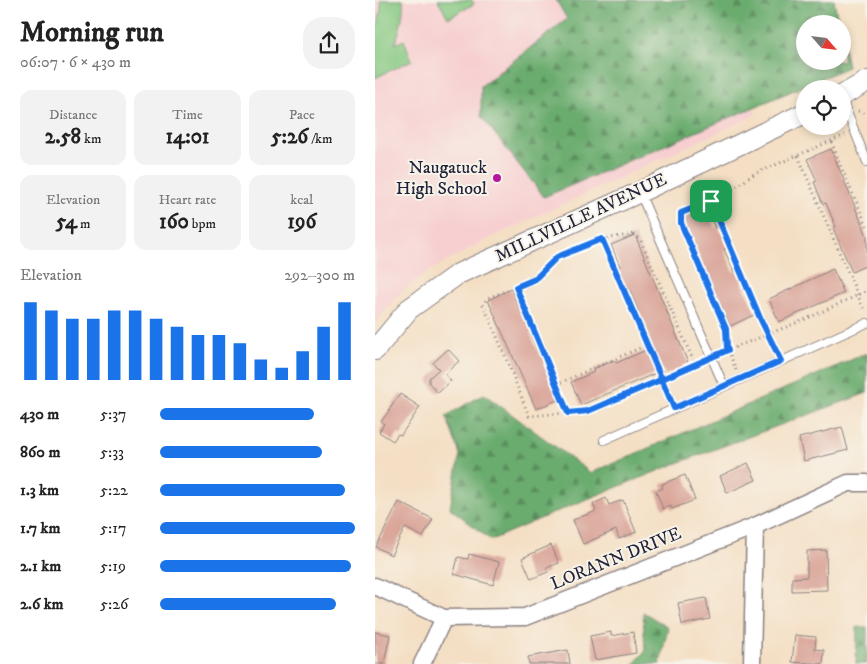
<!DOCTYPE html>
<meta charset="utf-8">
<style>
:root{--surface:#fff;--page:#f2f2f2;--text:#222;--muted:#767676;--accent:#1a73e8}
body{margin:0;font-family:"IM FELL DW Pica",serif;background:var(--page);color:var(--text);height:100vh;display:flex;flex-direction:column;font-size:19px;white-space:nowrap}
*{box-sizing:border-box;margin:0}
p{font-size:16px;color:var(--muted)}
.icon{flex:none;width:28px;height:28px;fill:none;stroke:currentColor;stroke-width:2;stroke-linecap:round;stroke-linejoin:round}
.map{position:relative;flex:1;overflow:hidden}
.sheet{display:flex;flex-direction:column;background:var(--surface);width:375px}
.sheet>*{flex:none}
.needle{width:32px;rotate:118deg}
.controls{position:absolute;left:421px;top:15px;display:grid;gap:10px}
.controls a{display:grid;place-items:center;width:55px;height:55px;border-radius:50%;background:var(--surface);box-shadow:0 2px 8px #0003;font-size:25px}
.pin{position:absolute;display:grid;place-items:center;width:42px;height:42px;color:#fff;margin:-21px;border-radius:10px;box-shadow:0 2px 8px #0006}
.round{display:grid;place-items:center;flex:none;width:52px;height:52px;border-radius:20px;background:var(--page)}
.headline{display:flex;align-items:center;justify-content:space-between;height:85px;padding:0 20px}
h1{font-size:28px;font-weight:800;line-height:38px}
.stats{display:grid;grid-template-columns:repeat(3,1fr);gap:8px;height:85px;padding:5px 20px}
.stats div{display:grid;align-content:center;border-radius:12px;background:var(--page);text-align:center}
.stats b{font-size:21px;font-weight:800}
.stats small{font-size:14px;font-weight:400}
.stats p{font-size:14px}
.chart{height:140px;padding:10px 20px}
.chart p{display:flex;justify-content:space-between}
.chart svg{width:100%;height:90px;margin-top:5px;stroke:var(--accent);stroke-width:6}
ul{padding:0 20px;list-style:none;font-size:16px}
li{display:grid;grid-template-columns:80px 60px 1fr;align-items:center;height:38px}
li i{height:12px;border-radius:6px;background:var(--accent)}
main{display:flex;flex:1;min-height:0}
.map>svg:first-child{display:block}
.built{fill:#f7cfd1}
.green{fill:#84c780;stroke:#53745e}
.forest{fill:url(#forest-firs);stroke:#466754}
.building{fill:#d79d91}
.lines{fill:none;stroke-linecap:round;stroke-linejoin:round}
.service-casing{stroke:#8b8080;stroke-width:10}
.minor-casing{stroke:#8b8080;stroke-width:19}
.tertiary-casing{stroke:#8b8080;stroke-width:22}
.path{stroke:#8b8080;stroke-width:3;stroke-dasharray:1 4;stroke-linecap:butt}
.service{stroke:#fff;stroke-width:8}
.minor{stroke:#fff;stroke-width:16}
.tertiary{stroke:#fff;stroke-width:20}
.route-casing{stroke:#fff;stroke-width:10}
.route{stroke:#1a73e8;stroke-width:6}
.poi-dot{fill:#b5179e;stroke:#f7f3e8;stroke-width:2}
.labels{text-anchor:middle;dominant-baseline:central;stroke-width:4;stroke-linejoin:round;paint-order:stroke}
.poi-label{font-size:18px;fill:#22223b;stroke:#f7f3e8;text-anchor:end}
.street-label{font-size:18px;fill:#22223b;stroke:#f7f3e8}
</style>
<main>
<section class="sheet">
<div class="headline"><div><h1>Morning run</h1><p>06:07 · 6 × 430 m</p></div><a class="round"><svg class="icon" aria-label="share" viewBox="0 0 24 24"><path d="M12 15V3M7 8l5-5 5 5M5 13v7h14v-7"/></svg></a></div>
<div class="stats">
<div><p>Distance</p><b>2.58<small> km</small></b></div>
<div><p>Time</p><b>14:01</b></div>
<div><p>Pace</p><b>5:26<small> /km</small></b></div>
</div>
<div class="stats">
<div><p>Elevation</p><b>54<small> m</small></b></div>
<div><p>Heart rate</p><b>160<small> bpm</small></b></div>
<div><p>kcal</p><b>196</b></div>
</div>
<div class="chart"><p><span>Elevation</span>292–300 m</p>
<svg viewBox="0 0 160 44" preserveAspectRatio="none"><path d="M5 44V6M15 44V10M25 44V14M35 44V14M45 44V10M55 44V10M65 44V14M75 44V18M85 44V22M95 44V22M105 44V26M115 44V34M125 44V38M135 44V30M145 44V18M155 44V6"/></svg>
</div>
<ul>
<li><b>430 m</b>5:37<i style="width:79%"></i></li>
<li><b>860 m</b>5:33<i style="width:83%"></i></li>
<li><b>1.3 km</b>5:22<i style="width:95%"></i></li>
<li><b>1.7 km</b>5:17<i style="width:100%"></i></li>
<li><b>2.1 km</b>5:19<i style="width:98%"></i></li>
<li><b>2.6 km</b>5:26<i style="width:90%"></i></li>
</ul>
</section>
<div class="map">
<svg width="492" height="664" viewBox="0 0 492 664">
<defs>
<pattern id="forest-firs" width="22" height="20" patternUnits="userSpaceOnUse" patternTransform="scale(1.25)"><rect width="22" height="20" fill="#6bac6e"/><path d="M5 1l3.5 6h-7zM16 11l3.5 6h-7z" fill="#588c5c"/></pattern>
</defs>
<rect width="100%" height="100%" fill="#f7f3e8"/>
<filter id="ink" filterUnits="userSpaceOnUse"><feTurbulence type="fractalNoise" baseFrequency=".02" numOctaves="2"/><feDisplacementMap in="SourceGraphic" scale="10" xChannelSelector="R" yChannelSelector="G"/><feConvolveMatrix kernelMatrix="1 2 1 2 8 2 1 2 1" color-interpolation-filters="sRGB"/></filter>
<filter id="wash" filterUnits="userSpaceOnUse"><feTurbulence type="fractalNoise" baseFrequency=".0096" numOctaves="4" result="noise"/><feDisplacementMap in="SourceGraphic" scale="20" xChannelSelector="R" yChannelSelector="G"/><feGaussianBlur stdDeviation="1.12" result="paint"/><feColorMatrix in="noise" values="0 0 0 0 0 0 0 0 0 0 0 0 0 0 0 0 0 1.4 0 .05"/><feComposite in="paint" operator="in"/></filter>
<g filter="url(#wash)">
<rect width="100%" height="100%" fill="#f4dfc4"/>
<polygon class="built" points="0,0 360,0 380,115 109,241 54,271 23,295 0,323"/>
<g class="green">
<path d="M6,0H28C29,15 25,30 20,44L29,40L37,60L0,78V33L4,21L6,8Z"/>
<polygon points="63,0 97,0 99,4 73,18"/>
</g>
<g class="forest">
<polygon points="181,0 460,0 459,1 464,24 430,24 430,61 468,61 468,40 473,67 169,197 106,116 106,86 192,19"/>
<polygon points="492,353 492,393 300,464 195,506 116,540 75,508 85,454 71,416 109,394 216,473"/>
<polygon points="268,612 293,627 285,664 258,664 270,652"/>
<polygon points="482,627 492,628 492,664 481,664"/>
</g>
<g id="blocks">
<g class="building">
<polygon points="456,149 492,236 492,265 477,272 458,228 461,227 451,203 448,204 439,182 442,181 432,159"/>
<polygon points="330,205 340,228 343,226 353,248 349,249 359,272 362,271 381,314 355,326 306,215"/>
<polygon points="260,235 314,365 290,375 288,370 206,405 196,382 219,372 218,369 239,360 241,363 276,348 261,314 264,313 254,289 251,290 242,268 245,267 236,245"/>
<polygon points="458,269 469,293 404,322 394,299"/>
<polygon points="136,289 146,311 149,310 158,331 155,333 165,356 168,355 187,398 161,409 113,300"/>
<polygon points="73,349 84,361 70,374 76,381 63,393 54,383 54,378 64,369 58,363"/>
<polygon points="25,394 45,407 26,435 23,434 18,441 4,432 9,424 6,422"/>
<polygon points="467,427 473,450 429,461 424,438"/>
<polygon points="373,463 381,480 352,493 345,476"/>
<polygon points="310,475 320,500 297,509 296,506 288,509 281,491 288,488 287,484"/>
<polygon points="231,498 234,505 248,500 261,532 244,539 241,530 208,544 198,520 221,511 218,504"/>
<polygon points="24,502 58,519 48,537 30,528 16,555 1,547"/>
<polygon points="176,545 184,563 171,568 173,572 156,579 147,558"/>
<polygon points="451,550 452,590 417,591 417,578 432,577 432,551"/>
<polygon points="94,554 124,562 118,585 79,574 83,557 93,559"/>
<polygon points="331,598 335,619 307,625 303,603"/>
<polygon points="0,632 15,635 9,664 0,664"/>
<polygon points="236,632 236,636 258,632 261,653 220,660 215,636"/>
<polygon points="420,635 441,637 440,649 449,650 448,664 417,662"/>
<polygon points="193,650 195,664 154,664 153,657"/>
</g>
</g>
</g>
<g filter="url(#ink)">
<use href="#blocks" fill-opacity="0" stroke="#8b8080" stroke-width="1"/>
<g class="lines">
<g class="service-casing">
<g id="service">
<polyline points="468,102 492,162"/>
<polyline points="265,193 349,386"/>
<polyline points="229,440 492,323"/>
</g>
</g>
<g class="minor-casing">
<g id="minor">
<polyline points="0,586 69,618 150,617 380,526 473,483 492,483"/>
<polyline points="47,664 69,618"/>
<polyline points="377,664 380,526"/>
</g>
</g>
<g class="tertiary-casing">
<g id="tertiary">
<polyline points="468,95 492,81"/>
<polyline points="0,350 34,309 83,274 265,192 430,113"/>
</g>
</g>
<g class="path">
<polyline points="483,111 492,113"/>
<polyline points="457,142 463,160 492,226"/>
<polyline points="423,156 490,312"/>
<polyline points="336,201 385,318 401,351"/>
<polygon points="259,234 265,239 320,364 213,411 154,416 131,358 108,304 113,298 160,279 182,257 224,240"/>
<polyline points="227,239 295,399"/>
<polyline points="141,287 182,384"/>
<polyline points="346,353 431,319 492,291"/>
<polyline points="361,370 352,347 351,329 305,223 306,213 351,194 379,174 470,135"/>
<polyline points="193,413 182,384 272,345"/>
</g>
<use href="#service" class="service"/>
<use href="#minor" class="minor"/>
<use href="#tertiary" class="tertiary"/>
</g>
</g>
<g class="lines" filter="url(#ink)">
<g class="route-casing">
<path id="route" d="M336,201L306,213V223L351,329L352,347L353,350L287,379L283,381L213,411L193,413L141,287L160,279L182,257L224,240L227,239C251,295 275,352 299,408L406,361L385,318L336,201"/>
</g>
<use href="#route" class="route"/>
</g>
<circle class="poi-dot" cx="122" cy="178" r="5"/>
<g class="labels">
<g class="poi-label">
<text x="112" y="168">Naugatuck<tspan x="112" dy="21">High School</tspan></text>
</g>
<g class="street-label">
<text transform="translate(206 218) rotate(-25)">MILLVILLE AVENUE</text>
<text transform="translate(241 559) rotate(-22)">LORANN DRIVE</text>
</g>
</g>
</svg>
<div class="controls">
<a><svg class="needle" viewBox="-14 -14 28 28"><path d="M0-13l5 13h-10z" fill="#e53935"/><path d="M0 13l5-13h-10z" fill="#767676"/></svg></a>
<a><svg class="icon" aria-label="locate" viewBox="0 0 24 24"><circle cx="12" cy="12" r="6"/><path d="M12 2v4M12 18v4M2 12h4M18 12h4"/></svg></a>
</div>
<div class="pin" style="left:336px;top:201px;background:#1e9e55"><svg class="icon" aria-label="arrive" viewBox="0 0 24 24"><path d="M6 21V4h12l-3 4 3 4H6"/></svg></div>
</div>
</main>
